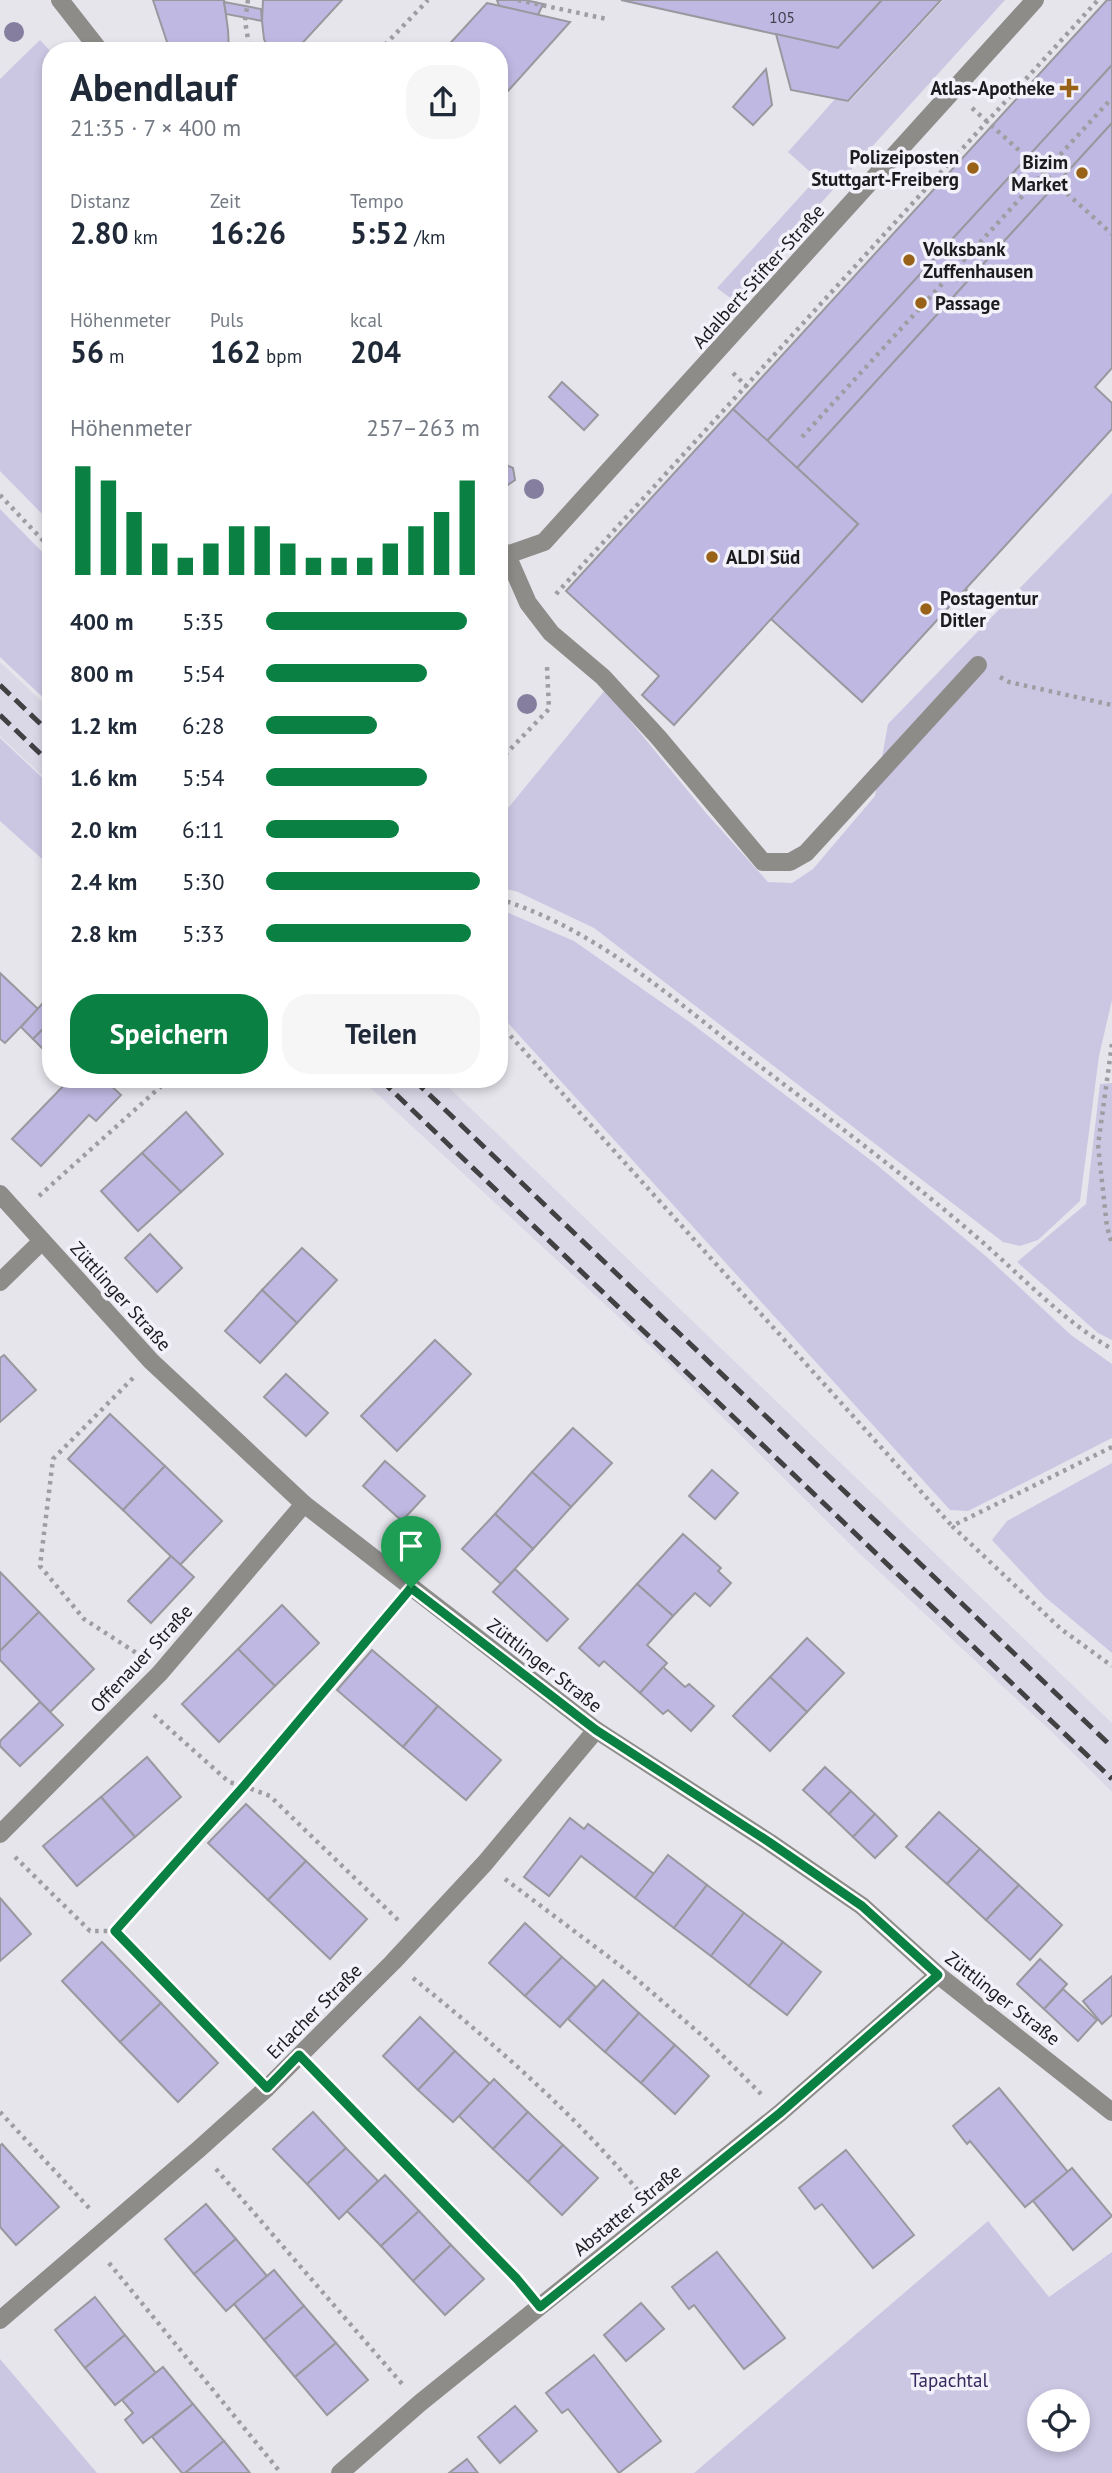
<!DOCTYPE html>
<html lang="de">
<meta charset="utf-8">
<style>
:root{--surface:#fff;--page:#f6f6f7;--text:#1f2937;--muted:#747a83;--accent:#0b8043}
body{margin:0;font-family:"PT Sans",sans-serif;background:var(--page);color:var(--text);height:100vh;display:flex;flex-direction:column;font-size:26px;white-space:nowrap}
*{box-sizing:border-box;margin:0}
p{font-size:23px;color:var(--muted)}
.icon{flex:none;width:38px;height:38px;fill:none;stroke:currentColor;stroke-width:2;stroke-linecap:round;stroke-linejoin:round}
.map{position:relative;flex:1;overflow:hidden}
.drawer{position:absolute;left:42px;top:42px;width:466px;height:1046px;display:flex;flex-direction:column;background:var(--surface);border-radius:28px;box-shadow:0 4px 10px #0003}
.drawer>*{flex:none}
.tools{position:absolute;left:1027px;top:2389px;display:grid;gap:14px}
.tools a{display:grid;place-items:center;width:63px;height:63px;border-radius:50%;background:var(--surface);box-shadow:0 4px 10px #0003;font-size:35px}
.pin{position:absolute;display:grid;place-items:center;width:60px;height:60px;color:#fff;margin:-72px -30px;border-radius:50% 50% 50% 0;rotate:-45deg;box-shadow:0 0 7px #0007}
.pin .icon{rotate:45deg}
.round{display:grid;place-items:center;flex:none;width:74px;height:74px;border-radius:28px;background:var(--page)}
.headline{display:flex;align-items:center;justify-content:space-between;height:119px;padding:0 28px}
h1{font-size:38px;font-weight:700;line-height:52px}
.metrics{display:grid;grid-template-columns:repeat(3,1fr);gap:10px;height:119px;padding:7px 28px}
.metrics div{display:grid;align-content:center}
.metrics b{font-size:30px;font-weight:700}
.metrics small{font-size:19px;font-weight:400}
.metrics p{font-size:19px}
.chart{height:196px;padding:14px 28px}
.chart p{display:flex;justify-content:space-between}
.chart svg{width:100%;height:126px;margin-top:7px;stroke:var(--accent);stroke-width:6}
.primary-button{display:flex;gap:14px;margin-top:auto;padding:14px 28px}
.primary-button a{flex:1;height:80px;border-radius:28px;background:var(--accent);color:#fff;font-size:28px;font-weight:700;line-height:80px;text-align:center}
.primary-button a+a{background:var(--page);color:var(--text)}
ul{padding:0 28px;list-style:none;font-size:23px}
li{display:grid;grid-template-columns:112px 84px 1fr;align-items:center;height:52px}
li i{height:18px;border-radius:9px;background:var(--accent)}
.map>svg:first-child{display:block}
.built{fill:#dad8e7}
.green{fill:#cbc7e3;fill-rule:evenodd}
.building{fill:#bfb8e2;stroke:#99989f;stroke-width:2}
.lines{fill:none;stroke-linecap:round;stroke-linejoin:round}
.path{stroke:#9e9da2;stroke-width:4.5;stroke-dasharray:3.5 5;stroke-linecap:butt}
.minor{stroke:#8e8c89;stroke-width:18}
.rail{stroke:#414043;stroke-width:5;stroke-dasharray:14 7;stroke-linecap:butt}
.tree{fill:#867e9e}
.route-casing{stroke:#fff;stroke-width:14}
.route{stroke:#0b8043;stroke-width:9}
.poi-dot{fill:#986219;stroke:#f3f2fa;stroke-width:2.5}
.labels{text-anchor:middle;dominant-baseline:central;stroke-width:7;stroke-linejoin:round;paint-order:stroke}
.number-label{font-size:16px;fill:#45424f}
.poi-label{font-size:19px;font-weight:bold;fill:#1c1b1e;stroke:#f3f2fa;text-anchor:start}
.street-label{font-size:19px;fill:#1c1b1e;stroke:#f3f2fa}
.park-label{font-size:19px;fill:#37295e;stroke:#f3f2fa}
</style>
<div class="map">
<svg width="1112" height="2473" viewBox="0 0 1112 2473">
<rect width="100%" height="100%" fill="#e6e5ec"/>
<g class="built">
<polygon points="0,662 51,710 51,784 0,736"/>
<polygon points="362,1080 441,1080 1112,1723 1112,1792 1054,1734 858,1552 664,1359"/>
</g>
<g class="green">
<polygon points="943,0 1005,0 733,300 717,288 817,178 788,152 835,99 849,102"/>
<polygon points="40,40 51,52 51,523 0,471 0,79"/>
<polygon points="1112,493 1112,1000 1099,1056 1080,1201 1038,1240 1020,1246 1003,1242 594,928 518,892 499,887 499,819 605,690 706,813 768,882 792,883 813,869 875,796 888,724"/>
<polygon points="0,509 51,561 51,705 0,657"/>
<polygon points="0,738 51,786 51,867 0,821"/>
<polygon points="499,909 574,941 691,1023 877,1165 988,1258 1071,1335 1112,1364 1112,1438 968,1511 950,1510 499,1013"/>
<polygon points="1112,1083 1112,1340 1098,1333 1017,1262 1086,1204 1100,1084"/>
<polygon points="1112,1463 1112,1653 1045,1597 992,1540 1007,1521"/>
<path d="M988,2221L1049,2297L1112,2252V2473H694ZM1040,2401H1078V2440H1040Z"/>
<polygon points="0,2359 97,2473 0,2473"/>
</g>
<g class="building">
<polygon points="153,0 224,0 228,30 229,51 170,51"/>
<polygon points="263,0 342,0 295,51 269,51 264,39 262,21"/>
<polygon points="497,0 525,0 543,4 538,15 499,6"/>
<polygon points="621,0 882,0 838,48"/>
<polygon points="882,0 941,0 848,101 791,90 776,34 838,48"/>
<polygon points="1107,0 1112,0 1112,65 767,441 733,409"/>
<polygon points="224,2 261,9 262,21 226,14"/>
<polygon points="487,3 570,22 499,101 499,51 443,51"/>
<polygon points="1112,65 1112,123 797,468 767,441"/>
<polygon points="766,69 772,105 753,125 733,107"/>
<polygon points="1112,123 1112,368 1095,387 1112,403 1112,429 862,702 771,619 858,524 797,468"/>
<polygon points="562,382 598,415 584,430 549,397"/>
<polygon points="733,409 858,524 674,725 642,695 659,676 566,591"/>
<polygon points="502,463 513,468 515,480 505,487 499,485 499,466"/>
<polygon points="0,973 38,1009 5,1043 0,1039"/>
<polygon points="43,1003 51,1011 51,1021 33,1039 21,1027"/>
<polygon points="51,1021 51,1045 45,1051 33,1039"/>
<polygon points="69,1080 111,1080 108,1083 121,1095 96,1121 89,1115 41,1166 12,1139"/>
<polygon points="186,1112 223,1154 181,1192 142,1153"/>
<polygon points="142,1153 181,1192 138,1231 101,1191"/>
<polygon points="150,1234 182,1268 157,1292 125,1258"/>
<polygon points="302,1248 337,1280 297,1323 262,1290"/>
<polygon points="262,1290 297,1323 260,1363 225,1331"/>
<polygon points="435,1340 471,1374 397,1451 361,1416"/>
<polygon points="4,1355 36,1390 0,1422 0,1358"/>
<polygon points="286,1374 328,1413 306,1436 264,1397"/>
<polygon points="110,1414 165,1466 123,1510 68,1459"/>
<polygon points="573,1428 612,1463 571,1507 532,1472"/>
<polygon points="385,1461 425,1496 402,1521 363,1486"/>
<polygon points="165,1466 222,1521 180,1565 123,1510"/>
<polygon points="712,1470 738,1493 715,1519 689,1496"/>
<polygon points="532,1472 571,1507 533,1549 495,1514"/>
<polygon points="495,1514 533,1549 501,1584 462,1549"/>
<polygon points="683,1534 721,1568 718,1571 731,1583 710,1606 695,1593 673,1616 637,1584"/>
<polygon points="171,1556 194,1577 151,1623 128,1601"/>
<polygon points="515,1569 568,1619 547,1641 493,1592"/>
<polygon points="0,1572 39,1612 0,1651"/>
<polygon points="637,1584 673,1616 647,1645 667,1663 640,1693 604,1661 599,1666 579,1648"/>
<polygon points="282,1605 319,1643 275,1686 238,1649"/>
<polygon points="39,1612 94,1669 50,1712 0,1660 0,1651"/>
<polygon points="807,1638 844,1673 807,1712 770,1677"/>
<polygon points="238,1649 275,1686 219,1742 182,1704"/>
<polygon points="372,1650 438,1706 403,1747 337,1690"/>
<polygon points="663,1667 685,1687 689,1684 714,1706 691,1731 668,1710 663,1714 640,1693"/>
<polygon points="770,1677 807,1712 770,1751 733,1716"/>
<polygon points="40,1702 63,1725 20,1766 0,1746 0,1741"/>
<polygon points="438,1706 501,1760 466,1800 403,1747"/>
<polygon points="147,1757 181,1797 135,1837 101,1797"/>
<polygon points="825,1767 851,1791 829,1814 803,1790"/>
<polygon points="851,1791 875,1814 853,1837 829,1814"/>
<polygon points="101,1797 135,1837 77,1886 43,1846"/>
<polygon points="246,1804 306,1861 268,1900 208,1843"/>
<polygon points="939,1812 980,1849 947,1884 906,1847"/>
<polygon points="875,1814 897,1836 875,1858 853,1837"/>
<polygon points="570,1818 584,1829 588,1824 654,1874 635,1898 581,1856 549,1896 524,1877"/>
<polygon points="980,1849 1019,1885 986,1920 947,1884"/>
<polygon points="668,1855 707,1885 674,1928 635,1898"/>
<polygon points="306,1861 367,1919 330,1959 268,1900"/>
<polygon points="707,1885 744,1913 711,1956 674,1928"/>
<polygon points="1019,1885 1062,1925 1030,1960 986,1920"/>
<polygon points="0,1898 31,1934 0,1961"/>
<polygon points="744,1913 783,1942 749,1986 711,1956"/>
<polygon points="525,1923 562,1957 525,1996 489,1963"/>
<polygon points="102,1942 161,2003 120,2042 62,1981"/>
<polygon points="783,1942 821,1972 787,2015 749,1986"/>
<polygon points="562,1957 596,1987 560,2027 525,1996"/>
<polygon points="1040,1959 1067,1984 1044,2009 1017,1984"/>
<polygon points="1112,1976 1112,2015 1102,2024 1083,2001"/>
<polygon points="603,1980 639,2013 605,2052 568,2019"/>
<polygon points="1063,1989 1097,2020 1078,2041 1044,2009"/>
<polygon points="161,2003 218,2063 178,2102 120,2042"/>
<polygon points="639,2013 675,2045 641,2083 605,2052"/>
<polygon points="420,2017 455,2051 418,2090 383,2056"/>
<polygon points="675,2045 709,2076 675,2114 641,2083"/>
<polygon points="455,2051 490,2084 453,2122 418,2090"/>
<polygon points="494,2079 528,2112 493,2149 459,2116"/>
<polygon points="999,2088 1068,2172 1025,2207 970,2141 967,2144 953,2126"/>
<polygon points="313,2112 346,2148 307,2184 273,2149"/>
<polygon points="528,2112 563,2145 528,2182 493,2149"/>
<polygon points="2,2144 59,2207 16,2245 0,2227 0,2146"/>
<polygon points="563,2145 598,2178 562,2215 528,2182"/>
<polygon points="346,2148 378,2181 339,2219 307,2184"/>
<polygon points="846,2150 914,2235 873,2268 822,2204 815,2209 799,2188"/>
<polygon points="1072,2168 1112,2216 1073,2250 1033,2201"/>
<polygon points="385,2175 419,2211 381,2246 347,2211"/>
<polygon points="206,2204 236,2239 194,2274 165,2239"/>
<polygon points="419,2211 451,2245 413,2281 381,2246"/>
<polygon points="236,2239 267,2276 226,2311 194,2274"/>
<polygon points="451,2245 484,2279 445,2315 413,2281"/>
<polygon points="717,2252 785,2338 744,2369 694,2305 689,2309 672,2287"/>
<polygon points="274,2270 304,2306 264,2340 234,2304"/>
<polygon points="95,2297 125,2335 85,2368 55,2330"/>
<polygon points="641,2303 664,2329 626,2361 604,2335"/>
<polygon points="304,2306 336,2343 295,2377 264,2340"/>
<polygon points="125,2335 156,2373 115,2405 85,2368"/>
<polygon points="336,2343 368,2380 327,2415 295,2377"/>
<polygon points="594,2355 661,2441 619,2473 568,2409 562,2413 546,2393"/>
<polygon points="163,2367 193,2404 143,2443 125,2420 133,2413 122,2400"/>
<polygon points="193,2404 224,2441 185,2473 182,2473 152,2437"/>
<polygon points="515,2406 537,2431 500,2463 478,2437"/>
<polygon points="224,2441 250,2473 185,2473"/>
<polygon points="467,2459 478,2473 449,2473"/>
</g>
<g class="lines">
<g class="path">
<polyline points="248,0 245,21 250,51"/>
<polyline points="518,0 607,19"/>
<polyline points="379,51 428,0"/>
<polyline points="972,108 1112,234"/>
<polyline points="733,373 750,390"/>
<polyline points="802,437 1112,98"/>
<polyline points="0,495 51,549"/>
<polyline points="965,590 985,608"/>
<polyline points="556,594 1098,0"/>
<polyline points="1000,677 1009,682 1112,705"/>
<polyline points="499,761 549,709 547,667"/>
<path d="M499,899C594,928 671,997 748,1057C824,1115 901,1172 973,1234C1018,1272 1060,1319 1112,1349"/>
<polyline points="499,1023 952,1526"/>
<polyline points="1112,1044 1098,1145 1107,1227 1112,1244"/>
<polyline points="39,1196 168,1080"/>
<polyline points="133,1378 53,1459 40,1566 84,1619 141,1656"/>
<polyline points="1112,1447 952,1526 1061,1629 1112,1666"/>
<polyline points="154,1715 229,1782 244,1786 393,1609"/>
<polyline points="15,1857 90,1931 115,1931 244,1786 270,1796 398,1920"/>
<polyline points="505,1879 626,1970 706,2039 761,2094"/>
<polyline points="115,1931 248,2068"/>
<path d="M413,1978C493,2043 574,2113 640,2193"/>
<polyline points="318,2076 522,2285"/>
<polyline points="0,2112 90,2209"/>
<polyline points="216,2169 403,2385"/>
<polyline points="109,2263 281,2473"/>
</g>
<g class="minor">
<polyline points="60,0 100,51"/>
<polyline points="499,548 507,555 528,603 551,633 603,677 658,737 763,862 790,862 806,853 978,665"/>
<polyline points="507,555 544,542 1035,0"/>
<polyline points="0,1194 151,1361 304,1504 596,1730 769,1842 862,1906 938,1975 1112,2112"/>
<polyline points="0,1282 42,1241"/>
<polyline points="0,1834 160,1673 304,1504"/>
<polyline points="0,2320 199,2149 267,2088 393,1962 485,1863 596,1730"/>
<polyline points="340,2473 420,2403 780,2113 938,1975"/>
</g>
<g class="rail">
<polyline points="0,685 51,734"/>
<polyline points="0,715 51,764"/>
<polyline points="381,1080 1112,1779"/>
<polyline points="414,1080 1112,1747"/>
</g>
</g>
<g class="tree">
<circle cx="14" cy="32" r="10"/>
<circle cx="534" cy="489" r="10"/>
<circle cx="527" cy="704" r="10"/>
</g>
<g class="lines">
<g class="route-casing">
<polygon id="route" points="411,1588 596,1730 769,1842 862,1906 938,1975 780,2113 540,2307 517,2279 299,2055 267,2088 115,1931 244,1786"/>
</g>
<use href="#route" class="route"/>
</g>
<g class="poi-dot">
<path d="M1065.5 77.5h7v7h7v7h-7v7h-7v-7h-7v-7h7z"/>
<circle cx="973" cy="168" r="7"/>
<circle cx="1082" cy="173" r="7"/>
<circle cx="909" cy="260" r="7"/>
<circle cx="921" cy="303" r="7"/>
<circle cx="712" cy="557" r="7"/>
<circle cx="926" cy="609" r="7"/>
</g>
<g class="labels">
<g class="number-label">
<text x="782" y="17">105</text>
</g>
<g class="poi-label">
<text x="1055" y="88" text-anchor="end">Atlas-Apotheke</text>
<text x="959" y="157" text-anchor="end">Polizeiposten<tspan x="959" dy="22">Stuttgart-Freiberg</tspan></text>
<text x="1068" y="162" text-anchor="end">Bizim<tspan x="1068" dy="22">Market</tspan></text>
<text x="923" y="249">Volksbank<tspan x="923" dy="22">Zuffenhausen</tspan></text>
<text x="935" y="303">Passage</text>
<text x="726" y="557">ALDI Süd</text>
<text x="940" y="598">Postagentur<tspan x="940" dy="22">Ditler</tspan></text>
</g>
<g class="street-label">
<text transform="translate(758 276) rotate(-48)">Adalbert-Stifter-Straße</text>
<text transform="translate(121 1296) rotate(48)">Züttlinger Straße</text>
<text transform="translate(141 1658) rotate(-47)">Offenauer Straße</text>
<text transform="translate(545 1665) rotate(38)">Züttlinger Straße</text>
<text transform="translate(1003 1998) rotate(38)">Züttlinger Straße</text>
<text transform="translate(314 2011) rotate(-45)">Erlacher Straße</text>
<text transform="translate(627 2210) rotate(-39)">Abstatter Straße</text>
</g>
<g class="park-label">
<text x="949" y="2380">Tapachtal</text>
</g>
</g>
</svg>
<div class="tools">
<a><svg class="icon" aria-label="locate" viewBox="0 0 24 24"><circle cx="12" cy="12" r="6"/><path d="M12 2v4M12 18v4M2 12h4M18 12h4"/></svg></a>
</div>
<div class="pin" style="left:411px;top:1588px;background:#1e9e55"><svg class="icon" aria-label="arrive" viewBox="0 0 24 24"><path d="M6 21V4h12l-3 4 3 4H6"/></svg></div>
<section class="drawer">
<div class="headline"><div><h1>Abendlauf</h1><p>21:35 · 7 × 400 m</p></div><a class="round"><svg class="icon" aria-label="share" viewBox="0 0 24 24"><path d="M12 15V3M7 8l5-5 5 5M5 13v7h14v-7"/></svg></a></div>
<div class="metrics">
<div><p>Distanz</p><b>2.80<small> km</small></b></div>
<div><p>Zeit</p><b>16:26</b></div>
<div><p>Tempo</p><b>5:52<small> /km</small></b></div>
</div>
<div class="metrics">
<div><p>Höhenmeter</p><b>56<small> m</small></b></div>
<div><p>Puls</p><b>162<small> bpm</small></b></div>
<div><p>kcal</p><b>204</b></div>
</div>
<div class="chart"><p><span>Höhenmeter</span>257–263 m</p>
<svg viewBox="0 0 160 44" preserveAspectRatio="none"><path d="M5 44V6M15 44V11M25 44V22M35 44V33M45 44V38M55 44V33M65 44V27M75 44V27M85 44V33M95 44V38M105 44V38M115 44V38M125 44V33M135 44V27M145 44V22M155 44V11"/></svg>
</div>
<ul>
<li><b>400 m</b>5:35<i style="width:94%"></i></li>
<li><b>800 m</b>5:54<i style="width:75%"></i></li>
<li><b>1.2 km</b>6:28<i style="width:52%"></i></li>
<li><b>1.6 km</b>5:54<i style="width:75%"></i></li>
<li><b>2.0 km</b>6:11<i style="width:62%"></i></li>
<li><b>2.4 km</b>5:30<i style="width:100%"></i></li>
<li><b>2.8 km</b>5:33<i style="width:96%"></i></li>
</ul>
<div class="primary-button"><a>Speichern</a><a>Teilen</a></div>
</section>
</div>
